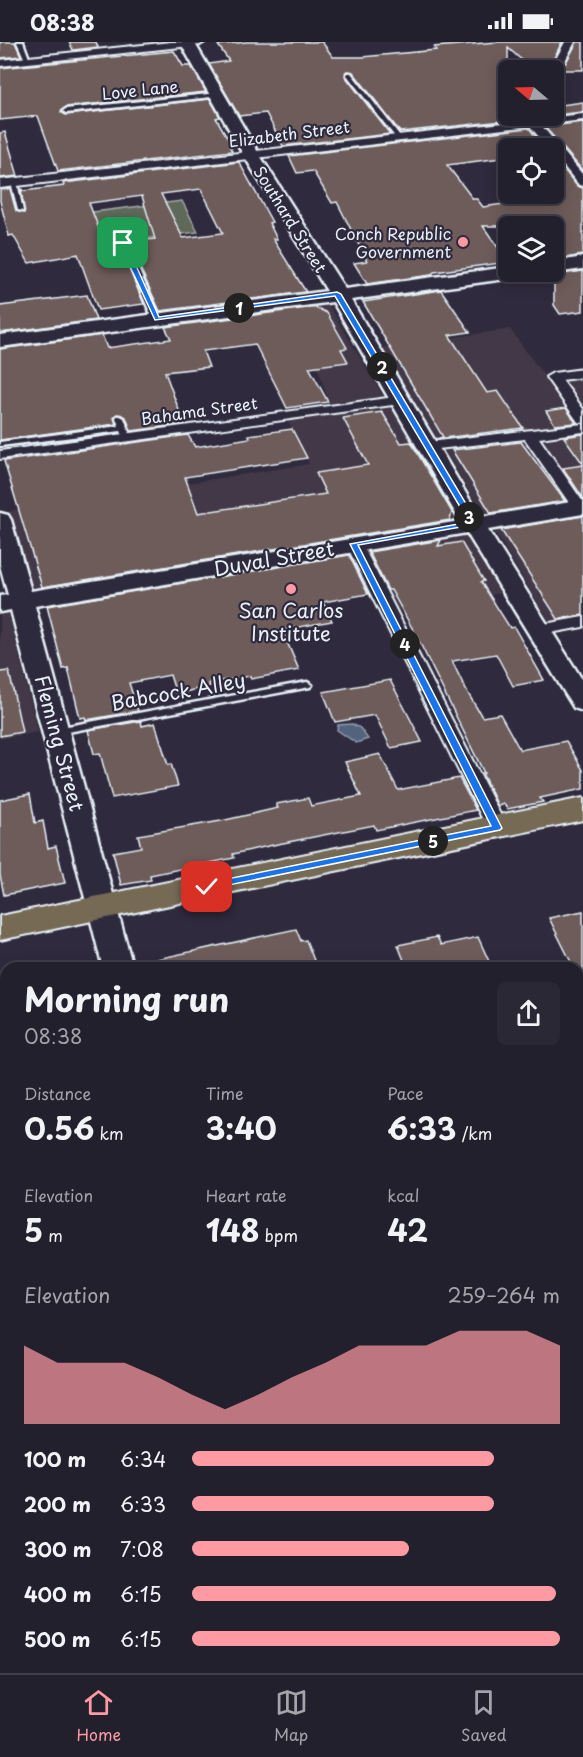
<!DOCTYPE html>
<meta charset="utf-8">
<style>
:root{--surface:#23202e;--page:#2b2836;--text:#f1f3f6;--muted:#a3a3aa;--line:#403e4a;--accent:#ff9aa2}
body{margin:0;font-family:"Playpen Sans",sans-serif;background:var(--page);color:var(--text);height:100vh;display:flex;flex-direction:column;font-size:22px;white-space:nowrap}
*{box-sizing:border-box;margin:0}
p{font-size:20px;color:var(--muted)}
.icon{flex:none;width:33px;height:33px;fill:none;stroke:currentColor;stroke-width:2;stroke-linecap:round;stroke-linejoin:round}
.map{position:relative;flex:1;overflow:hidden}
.details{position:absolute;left:0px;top:920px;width:584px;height:712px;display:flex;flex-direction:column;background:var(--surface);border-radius:18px 18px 0 0;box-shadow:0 3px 15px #0003,0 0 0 2px var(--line)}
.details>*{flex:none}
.needle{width:39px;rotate:289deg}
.controls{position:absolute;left:498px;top:18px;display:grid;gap:12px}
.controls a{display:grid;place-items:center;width:66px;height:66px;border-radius:9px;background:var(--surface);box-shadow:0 3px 15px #0003,0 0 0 2px var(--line);font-size:30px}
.pin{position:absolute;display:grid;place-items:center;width:51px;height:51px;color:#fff;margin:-26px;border-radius:12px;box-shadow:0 3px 9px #0006}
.km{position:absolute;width:30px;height:30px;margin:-15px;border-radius:50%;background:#222;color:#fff;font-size:16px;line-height:30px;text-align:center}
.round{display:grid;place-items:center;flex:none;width:63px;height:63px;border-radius:9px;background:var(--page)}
.headline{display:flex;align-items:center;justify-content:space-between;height:102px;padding:0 24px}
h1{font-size:33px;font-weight:700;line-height:45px}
.figures{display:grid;grid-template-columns:repeat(3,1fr);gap:9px;height:102px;padding:6px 24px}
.figures div{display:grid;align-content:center}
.figures b{font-size:30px;font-weight:700}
.figures small{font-size:16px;font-weight:400}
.figures p{font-size:16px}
.chart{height:168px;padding:12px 24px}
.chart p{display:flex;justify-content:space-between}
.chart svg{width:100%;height:108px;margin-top:6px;fill:var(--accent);opacity:.7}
ul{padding:0 24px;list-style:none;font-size:20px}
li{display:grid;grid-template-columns:96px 72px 1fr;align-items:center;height:45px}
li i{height:15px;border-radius:8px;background:var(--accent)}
.status{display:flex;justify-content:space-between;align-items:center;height:42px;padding:0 30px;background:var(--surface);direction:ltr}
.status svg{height:16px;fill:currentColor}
.tab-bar{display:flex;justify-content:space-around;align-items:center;height:84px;border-top:2px solid var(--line);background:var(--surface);font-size:16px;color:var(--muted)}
.tab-bar a{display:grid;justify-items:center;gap:3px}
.tab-bar .current{color:var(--accent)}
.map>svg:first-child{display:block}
.built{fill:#423946}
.green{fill:#61675a;stroke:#a4aca9;stroke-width:1.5}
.water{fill:#53647d;stroke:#8f9cae;stroke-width:1.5}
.building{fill:#6d5c5a;stroke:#e8f1f8;stroke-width:1.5;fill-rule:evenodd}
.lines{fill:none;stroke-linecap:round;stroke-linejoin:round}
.lane-casing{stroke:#e8f1f8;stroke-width:5}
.street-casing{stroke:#e8f1f8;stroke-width:4}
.secondary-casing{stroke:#e8f1f8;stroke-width:5}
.primary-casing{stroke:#e8f1f8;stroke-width:4}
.lane{fill:#2f2a3d;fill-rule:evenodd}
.street{fill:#2f2a3d;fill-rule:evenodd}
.secondary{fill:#2f2a3d;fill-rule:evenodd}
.primary{fill:#766a55;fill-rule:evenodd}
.route{fill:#1a73e8;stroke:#fff;stroke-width:1.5}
.poi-dot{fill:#ff9aa2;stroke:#2f2a3d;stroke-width:2}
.labels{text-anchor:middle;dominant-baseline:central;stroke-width:4.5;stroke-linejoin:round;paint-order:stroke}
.far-street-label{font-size:16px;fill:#e8f1f8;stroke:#2f2a3d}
.far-poi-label{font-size:16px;fill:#e8f1f8;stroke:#2f2a3d;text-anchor:end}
.street-label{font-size:20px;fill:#e8f1f8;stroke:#2f2a3d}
.poi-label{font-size:20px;fill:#e8f1f8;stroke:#2f2a3d}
</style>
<div class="status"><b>08:38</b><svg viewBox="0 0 49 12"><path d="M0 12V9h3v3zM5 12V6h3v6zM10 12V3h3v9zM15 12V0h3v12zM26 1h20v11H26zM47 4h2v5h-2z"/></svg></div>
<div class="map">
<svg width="583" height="1631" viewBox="0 0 583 1631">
<rect width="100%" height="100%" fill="#2f2a3d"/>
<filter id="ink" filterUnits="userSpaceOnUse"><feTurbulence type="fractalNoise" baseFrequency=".0167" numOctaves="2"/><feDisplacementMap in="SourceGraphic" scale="12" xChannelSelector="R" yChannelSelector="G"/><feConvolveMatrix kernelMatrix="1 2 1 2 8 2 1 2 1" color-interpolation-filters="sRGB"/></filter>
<g filter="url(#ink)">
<g class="built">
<polygon points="327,260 384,356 330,364 319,330 286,266"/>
<polygon points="510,287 548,339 583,334 583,458 484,474 381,306"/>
<polygon points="392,363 460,478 31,550 9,469 309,422 288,379"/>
<polygon points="583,472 583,578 552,584 493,487"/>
<polygon points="467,492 502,551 396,570 365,509"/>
<polygon points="8,568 38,690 0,697 0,569"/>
</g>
<polygon class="green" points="182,159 198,190 118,200 120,207 76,213 61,174"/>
<g class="water">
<polygon points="352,682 360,686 368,697 356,701 337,688 338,683"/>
<polygon points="59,1626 127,1626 128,1631 57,1631"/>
</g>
<g class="building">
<polygon points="0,0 15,0 21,14 0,16"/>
<polygon points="69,0 96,0 98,5 73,8"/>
<polygon points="246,0 322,0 333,15 362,15 436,8 434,5 498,0 562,0 548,28 533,28 508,6 508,74 550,74 400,90 353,30 347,29 345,34 390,92 283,104 266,71 239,74 209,22 229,19 218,3"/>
<polygon points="577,0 583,0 583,28 562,28"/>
<polygon points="174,9 183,24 191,24 206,50 66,65 61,70 66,73 210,57 220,75 216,76 233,105 230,105 232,109 58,129 38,74 0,78 0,26"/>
<polygon points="583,60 583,70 554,73 554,64"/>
<polygon points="583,80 583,129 545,85"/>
<polygon points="529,86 539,99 508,103 508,115 447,123 473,157 477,157 483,165 530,158 524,152 554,152 554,115 577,144 583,146 583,213 554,218 554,184 483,184 508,220 434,230 431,233 367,242 354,221 367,219 337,160 332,161 313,129 297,131 289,114"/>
<polygon points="5,90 18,134 0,136 0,91"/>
<path d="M239,120L272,180L269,181L277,197H273L306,250L160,269L128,200L155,197L142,154L89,161L105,203L118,201L144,262L98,268L78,212L29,221L13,193L9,194L0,159V148L10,147L16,169L24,171L21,146L23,149L64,144L63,141ZM201,147L223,191L183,196L161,152Z"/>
<polygon points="583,229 583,269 560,272 554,263 554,233"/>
<polygon points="441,248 470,290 449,293 487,351 498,349 523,386 436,397 443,395 363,260"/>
<polygon points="87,253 96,278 0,291 0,264"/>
<polygon points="315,265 327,271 347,306 341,307 348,320 309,325 328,360 287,366 255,302 203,309 209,325 165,330 184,382 131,389 126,375 117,372 114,375 116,382 0,398 0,307 102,293 107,306 171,297 165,285"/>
<polygon points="566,366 576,381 555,383 546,369"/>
<polygon points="382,370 401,401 411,400 452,470 450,478 42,545 4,419 188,393 195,405 250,396 249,393 292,387 307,416 185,435 198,471 326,452 316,431 368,423 343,376"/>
<polygon points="583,392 583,422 564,395"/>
<polygon points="521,400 565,459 491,471 452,408"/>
<polygon points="583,423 583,456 563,426"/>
<polygon points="583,474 583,573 558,577 501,488"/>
<polygon points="441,498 438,504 461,500 484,539 481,540 510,586 514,585 544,638 513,644 496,612 452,619 466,648 482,675 500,672 520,708 566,699 583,728 583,747 540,756 543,760 507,767 504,762 498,764 482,731 484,731 416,593 391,548 388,548 369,510"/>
<polygon points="349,513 368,552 323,560 332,579 282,588 299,628 251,637 250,634 209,641 210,644 176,652 170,633 129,641 138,669 86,678 85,675 80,676 68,626 63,627 47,564"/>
<polygon points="9,629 22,690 0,694 0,630"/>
<polygon points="390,638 416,688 422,700 391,706 375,673 335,680 323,650"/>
<polygon points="141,679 142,684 155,681 168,723 171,722 178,744 112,756 100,711 94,712 88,688"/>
<polygon points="380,712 398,748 459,736 476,768 376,788 374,783 273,803 233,812 234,816 150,833 151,838 121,843 113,810 141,805 138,793 221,779 278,766 276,762 308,756 311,764 361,754 345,720"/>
<polygon points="30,752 35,781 43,779 48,806 56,804 65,841 4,853 0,833 0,758"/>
<polygon points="583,869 583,943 578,932 578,926 574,926 549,876"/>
<polygon points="296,887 301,899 306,898 317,926 158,926 157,917"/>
<polygon points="437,895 441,903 478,895 492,926 407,926 398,903"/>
</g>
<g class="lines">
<g class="lane-casing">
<g id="lane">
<polygon points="17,0 23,0 30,19 25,18"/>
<polygon points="347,31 351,31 400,94 400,96 396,96 347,33"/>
<polygon points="218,51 220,52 220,54 66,71 63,69 66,67"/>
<polygon points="14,138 17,140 23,169 18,168 11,140"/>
<polygon points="123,199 126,201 161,277 160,279 153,277 120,201"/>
<polygon points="117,374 120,374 124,376 130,392 129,394 123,394 121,389 0,404 0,400 119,384 116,376"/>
<polygon points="307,640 312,643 310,645 57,692 52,689 57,686"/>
</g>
</g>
<g class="street-casing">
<g id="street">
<polygon points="171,0 205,0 200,3 0,24 0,18"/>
<polygon points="565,0 575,0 559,30 554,33 554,28 550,28"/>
<polygon points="583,72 583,78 541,83 583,133 583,144 579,143 554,112 554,106 548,106 530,84 0,146 0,138"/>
<polygon points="583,327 583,335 562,338 583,367 583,381 578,380 546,335 553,331"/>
<polygon points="402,354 407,355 409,358 407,361 0,417 0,409"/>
<polygon points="583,382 583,390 539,396 583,460 583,469 574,468 525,397 429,408 422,404 429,400"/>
<polygon points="354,497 362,502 507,786 504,791 497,793 490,791 487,786 346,502"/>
<polygon points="583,575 583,585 539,593 533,592 531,588 533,584 539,583"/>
<polygon points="583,1255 583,1277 578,1279 578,1257"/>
<polygon points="265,1626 293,1626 294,1631 266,1631"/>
</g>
</g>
<g class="secondary-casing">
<g id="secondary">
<polygon points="180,0 194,0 259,112 345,247 508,225 508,230 522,230 520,234 513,236 351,258 480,475 583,458 583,472 488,488 583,639 583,669 574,666 467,491 35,564 133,926 103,926 11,568 0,570 0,554 8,553 0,523 0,471 8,473 11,478 31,549 460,479 333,260 0,305 0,293 327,249 243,112"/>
<polygon points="583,215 583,227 554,231 550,230 554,230 554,220"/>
</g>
</g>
<g class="primary-casing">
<polygon id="primary" points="583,756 583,778 0,898 0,874"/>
</g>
<use href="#lane" class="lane"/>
<use href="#street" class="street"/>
<use href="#secondary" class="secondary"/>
<use href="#primary" class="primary"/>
</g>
</g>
<polygon class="route" points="123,199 126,201 159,275 337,250 341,252 478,482 358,503 502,786 500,788 204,848 202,845 207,841 491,784 350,502 469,480 335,254 155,278 119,201"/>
<g class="poi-dot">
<circle cx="463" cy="200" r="6"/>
<circle cx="291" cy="547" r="6"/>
</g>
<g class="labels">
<g class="far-street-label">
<text transform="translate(140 47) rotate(-6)">Love Lane</text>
<text transform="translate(289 91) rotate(-7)">Elizabeth Street</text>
<text transform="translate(291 177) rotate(58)">Southard Street</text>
<text transform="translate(199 368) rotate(-8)">Bahama Street</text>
</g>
<g class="far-poi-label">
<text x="451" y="191">Conch Republic<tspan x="451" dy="18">Government</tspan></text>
</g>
<g class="street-label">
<text transform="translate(274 516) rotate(-10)">Duval Street</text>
<text transform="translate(178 649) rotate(-10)">Babcock Alley</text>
<text transform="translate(60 701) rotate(75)">Fleming Street</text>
</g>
<g class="poi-label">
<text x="291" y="568">San Carlos<tspan x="291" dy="23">Institute</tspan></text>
</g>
</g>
</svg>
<div class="controls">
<a><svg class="needle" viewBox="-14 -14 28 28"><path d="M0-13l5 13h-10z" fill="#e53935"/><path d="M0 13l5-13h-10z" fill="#a3a3aa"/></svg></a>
<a><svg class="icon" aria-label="locate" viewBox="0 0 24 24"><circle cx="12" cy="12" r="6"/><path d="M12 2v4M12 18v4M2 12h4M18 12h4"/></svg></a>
<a><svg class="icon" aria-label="layers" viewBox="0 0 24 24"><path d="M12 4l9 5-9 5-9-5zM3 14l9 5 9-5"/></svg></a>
</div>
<div class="pin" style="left:123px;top:201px;background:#1e9e55"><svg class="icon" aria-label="arrive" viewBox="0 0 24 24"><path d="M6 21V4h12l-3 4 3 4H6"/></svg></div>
<div class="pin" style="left:207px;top:845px;background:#d93025"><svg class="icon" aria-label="check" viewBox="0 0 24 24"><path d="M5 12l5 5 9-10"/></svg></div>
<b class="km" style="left:239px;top:266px">1</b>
<b class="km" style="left:382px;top:325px">2</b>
<b class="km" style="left:469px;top:475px">3</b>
<b class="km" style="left:405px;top:602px">4</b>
<b class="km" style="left:433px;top:799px">5</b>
<section class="details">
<div class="headline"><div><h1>Morning run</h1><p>08:38</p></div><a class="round"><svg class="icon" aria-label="share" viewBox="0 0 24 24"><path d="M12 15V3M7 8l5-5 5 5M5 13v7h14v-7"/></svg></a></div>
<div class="figures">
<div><p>Distance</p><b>0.56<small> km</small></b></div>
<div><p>Time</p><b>3:40</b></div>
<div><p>Pace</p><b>6:33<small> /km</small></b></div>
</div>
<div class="figures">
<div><p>Elevation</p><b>5<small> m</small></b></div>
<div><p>Heart rate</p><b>148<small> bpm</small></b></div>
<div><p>kcal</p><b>42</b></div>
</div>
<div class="chart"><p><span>Elevation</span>259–264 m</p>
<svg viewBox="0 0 160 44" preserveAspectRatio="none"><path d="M0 44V12L10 19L20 19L30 19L40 25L50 32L60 38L70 32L80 25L90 19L100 12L110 12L120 12L130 6L140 6L150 6L160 12V44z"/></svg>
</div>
<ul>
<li><b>100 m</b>6:34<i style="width:82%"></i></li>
<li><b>200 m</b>6:33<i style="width:82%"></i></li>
<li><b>300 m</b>7:08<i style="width:59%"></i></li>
<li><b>400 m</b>6:15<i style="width:99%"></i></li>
<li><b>500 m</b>6:15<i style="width:100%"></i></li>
</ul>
</section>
</div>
<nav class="tab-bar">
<a class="current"><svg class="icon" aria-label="home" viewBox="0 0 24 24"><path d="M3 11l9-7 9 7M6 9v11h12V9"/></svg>Home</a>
<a><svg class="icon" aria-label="map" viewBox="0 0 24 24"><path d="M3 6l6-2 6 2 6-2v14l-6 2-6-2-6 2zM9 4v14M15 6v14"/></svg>Map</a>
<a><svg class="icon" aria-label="saved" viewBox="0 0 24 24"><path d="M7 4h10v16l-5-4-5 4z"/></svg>Saved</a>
</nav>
